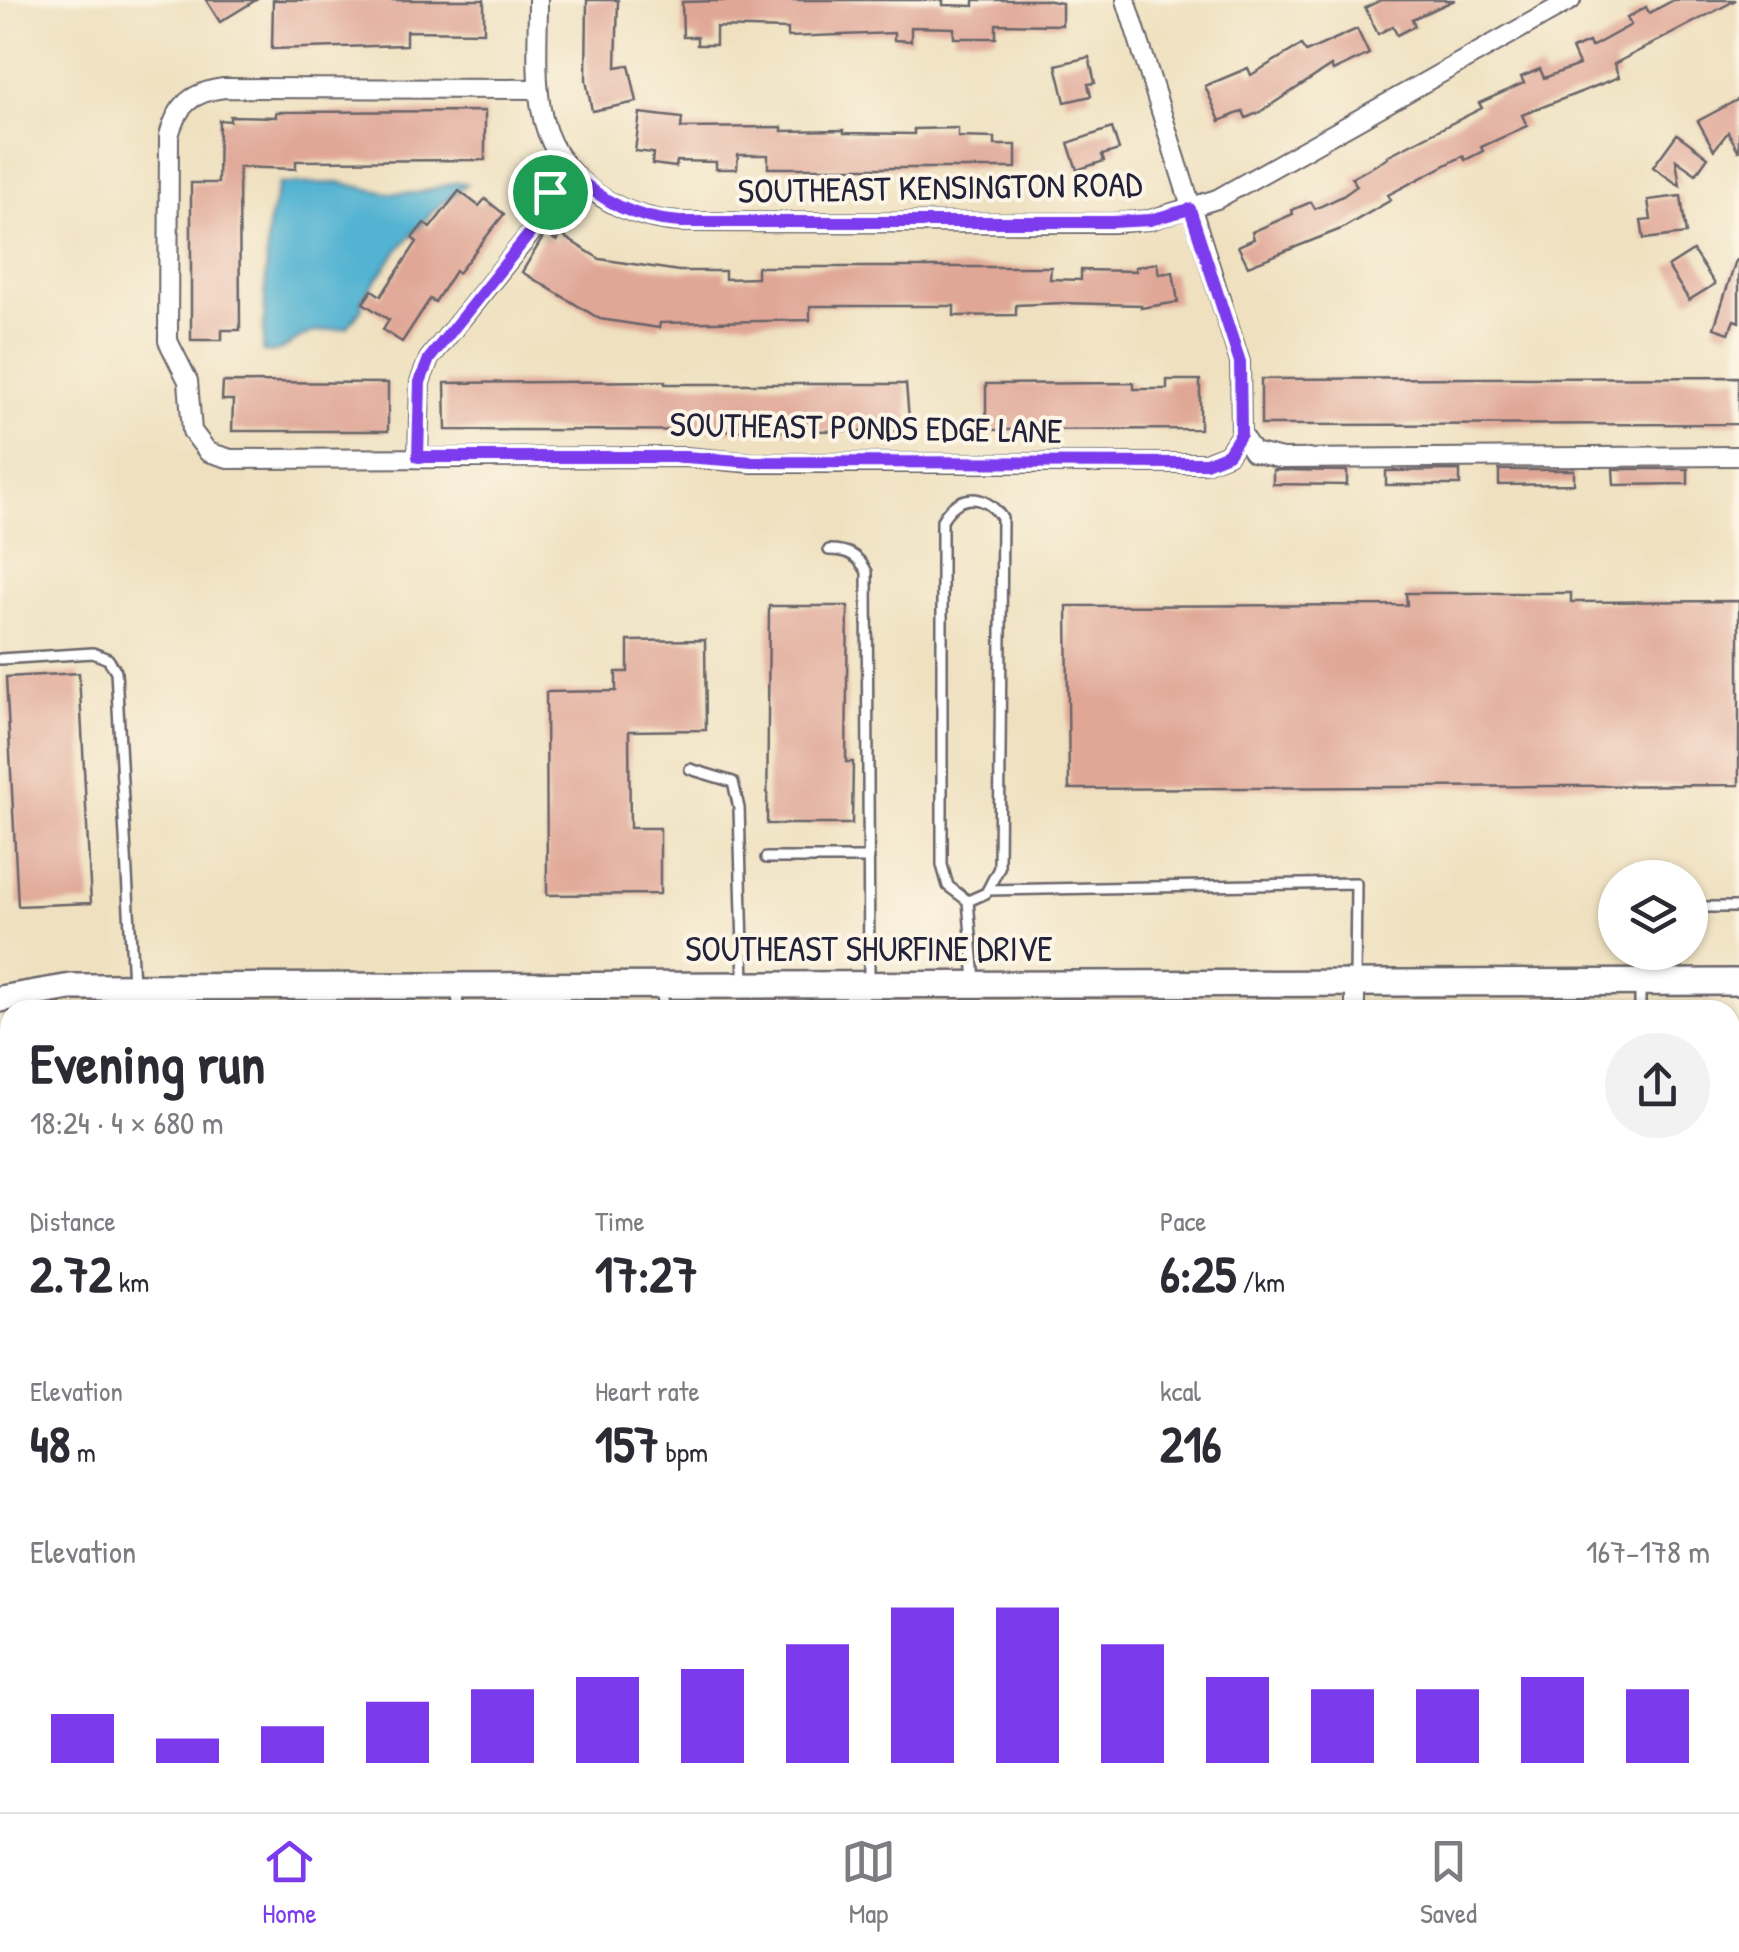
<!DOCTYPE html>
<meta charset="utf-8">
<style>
:root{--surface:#fff;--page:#f2f2f3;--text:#2b2b33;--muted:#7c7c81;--line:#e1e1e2;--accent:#7c3aed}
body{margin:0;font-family:"Patrick Hand",sans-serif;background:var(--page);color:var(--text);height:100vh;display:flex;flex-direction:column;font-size:38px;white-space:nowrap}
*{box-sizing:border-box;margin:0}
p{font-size:32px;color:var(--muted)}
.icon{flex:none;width:55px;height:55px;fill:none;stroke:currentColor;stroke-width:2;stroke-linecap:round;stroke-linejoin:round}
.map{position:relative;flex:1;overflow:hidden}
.side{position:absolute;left:0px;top:1000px;width:1740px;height:812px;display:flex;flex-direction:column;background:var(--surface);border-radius:30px 30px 0 0;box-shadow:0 2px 8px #0004}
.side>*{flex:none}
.controls{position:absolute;left:1598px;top:860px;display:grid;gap:20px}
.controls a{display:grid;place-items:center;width:110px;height:110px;border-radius:50%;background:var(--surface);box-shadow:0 2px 8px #0004;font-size:50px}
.pin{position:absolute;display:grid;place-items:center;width:85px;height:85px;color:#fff;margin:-42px;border:5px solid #fff;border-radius:50%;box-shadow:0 2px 10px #0007}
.round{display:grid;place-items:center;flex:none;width:105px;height:105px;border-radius:52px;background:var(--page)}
.summary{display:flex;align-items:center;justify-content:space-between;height:170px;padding:0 30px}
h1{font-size:55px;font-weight:800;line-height:75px}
.stats{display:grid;grid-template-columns:repeat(3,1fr);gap:15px;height:170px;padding:10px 30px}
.stats div{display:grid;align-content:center}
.stats b{font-size:50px;font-weight:800}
.stats small{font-size:28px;font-weight:400}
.stats p{font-size:28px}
.chart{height:280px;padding:20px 30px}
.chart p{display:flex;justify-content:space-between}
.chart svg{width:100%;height:180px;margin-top:10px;stroke:var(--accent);stroke-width:6}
.menu{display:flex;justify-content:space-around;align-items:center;height:140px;border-top:2px solid var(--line);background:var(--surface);font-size:28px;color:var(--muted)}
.menu a{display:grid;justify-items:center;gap:5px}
.menu .active{color:var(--accent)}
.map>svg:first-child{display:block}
.green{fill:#89d28e;stroke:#567a64;stroke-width:2.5}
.water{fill:#53b3d2;stroke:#3a6a86;stroke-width:2.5}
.building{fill:#e0a797}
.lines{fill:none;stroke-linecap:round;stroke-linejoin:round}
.lane-casing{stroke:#6a656a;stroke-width:14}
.street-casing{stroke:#6a656a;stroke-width:22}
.secondary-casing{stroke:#6a656a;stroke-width:30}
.path{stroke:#6a656a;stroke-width:4;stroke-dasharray:2.5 8;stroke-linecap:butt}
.lane{stroke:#fff;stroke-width:9}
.street{stroke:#fff;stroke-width:18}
.secondary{stroke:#fff;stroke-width:25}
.route-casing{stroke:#fff;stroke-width:20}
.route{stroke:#7c3aed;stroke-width:12}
.labels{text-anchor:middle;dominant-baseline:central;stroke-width:8;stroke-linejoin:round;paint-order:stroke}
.street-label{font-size:35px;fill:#22223b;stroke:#fcf5e5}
</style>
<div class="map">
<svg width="1739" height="1812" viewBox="0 0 1739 1812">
<rect width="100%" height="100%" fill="#fcf5e5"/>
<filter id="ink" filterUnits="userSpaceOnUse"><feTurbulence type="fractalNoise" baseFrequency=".01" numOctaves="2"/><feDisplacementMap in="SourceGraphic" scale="20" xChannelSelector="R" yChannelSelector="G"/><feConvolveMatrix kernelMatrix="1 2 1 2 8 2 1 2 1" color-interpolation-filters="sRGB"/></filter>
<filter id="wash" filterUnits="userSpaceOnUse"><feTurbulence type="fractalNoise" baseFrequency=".0048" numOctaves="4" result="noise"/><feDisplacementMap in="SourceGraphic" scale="40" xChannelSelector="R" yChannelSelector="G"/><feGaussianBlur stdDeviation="2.25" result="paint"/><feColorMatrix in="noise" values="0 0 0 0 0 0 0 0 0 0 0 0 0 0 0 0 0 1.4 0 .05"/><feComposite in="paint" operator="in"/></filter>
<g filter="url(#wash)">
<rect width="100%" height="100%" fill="#efe1c0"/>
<polygon class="green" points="0,1586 10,1608 10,1802 235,1802 235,1812 0,1812"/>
<path class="water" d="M457,182L467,184L434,210L398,250L362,299V308L348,327C337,330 326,330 315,332C295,335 285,356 263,352L268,226L279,184L341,183L388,193H417Z"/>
<g id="blocks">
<g class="building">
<polygon points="206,0 256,0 220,22"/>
<polygon points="273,0 484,0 484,32 406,31 406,45 272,49"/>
<polygon points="587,0 618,0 616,67 629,65 637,102 592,111 586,80"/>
<polygon points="757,0 943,0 943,5 974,6 974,0 1044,0 1062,3 1062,25 996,24 996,38 954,38 954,28 911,27 911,41 894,40 894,33 788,37 788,29 716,27 716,45 697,45 697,37 683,37 682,2"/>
<polygon points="1381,0 1455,0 1412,19 1415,26 1397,35 1393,26 1378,34 1365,8"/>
<polygon points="1674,0 1736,0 1614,64 1619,77 1522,115 1527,126 1481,147 1483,151 1465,160 1463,156 1388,195 1391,200 1341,229 1248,266 1238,246 1254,239 1252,232 1293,214 1292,210 1311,202 1315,209 1343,196 1357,186 1352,178 1388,158 1387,156 1482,108 1479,103 1524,83 1521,77 1540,69 1544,78 1579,65 1572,49 1589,42 1591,47 1631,25 1627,18 1646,7 1649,13"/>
<polygon points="1357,29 1369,54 1333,71 1331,66 1260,112 1246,118 1243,111 1220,121 1205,86 1248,68 1251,75 1301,45 1306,52"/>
<polygon points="1089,57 1095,83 1088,84 1091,96 1065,102 1056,65"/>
<polygon points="1739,99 1739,152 1728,132 1714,150 1698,121"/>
<polygon points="485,111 485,160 296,161 296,169 239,167 240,330 222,330 222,340 191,340 191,183 218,183 219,120 230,121 230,116 276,117 276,112"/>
<polygon points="640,113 682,118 681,128 782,127 782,131 844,130 844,133 914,134 914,129 958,128 958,137 995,138 995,145 1016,145 1016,168 768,168 768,155 738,155 737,169 716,169 716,162 677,161 676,167 652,164 653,153 635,151"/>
<polygon points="1112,128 1119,150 1102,155 1104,161 1077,170 1068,143"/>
<polygon points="1677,134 1708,157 1696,174 1676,160 1680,186 1653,167"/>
<polygon points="459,191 479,206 485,199 504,214 458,273 455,271 435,302 430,299 402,342 383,330 389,320 363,303 372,290 381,296 417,242 412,238 424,223 430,228"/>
<polygon points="1681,196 1686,234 1644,239 1641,221 1651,220 1648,200"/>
<polygon points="545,234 557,241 561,235 600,259 679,271 725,271 725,279 757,278 757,267 1051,267 1050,279 1081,280 1081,270 1136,271 1135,267 1157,263 1159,274 1173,272 1178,302 1141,308 1141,305 1063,303 1016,305 1016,315 954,316 954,306 810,306 810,320 660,323 659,328 600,319 522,272"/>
<polygon points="1693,251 1715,284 1689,300 1668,267"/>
<polygon points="1736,260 1739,261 1739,322 1734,320 1729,333 1714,328"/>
<polygon points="1739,377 1739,424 1261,425 1261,379"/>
<polygon points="1167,380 1200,380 1200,429 986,430 986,384 1134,383 1134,389 1167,389"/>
<polygon points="665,381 665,384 906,384 910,431 446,430 445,383"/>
<polygon points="223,382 388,383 388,431 232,431 233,400 222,400"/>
<polygon points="1613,469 1688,469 1688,484 1614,485"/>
<polygon points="1273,470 1347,471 1347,485 1273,484"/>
<polygon points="1460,470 1460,485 1386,485 1386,471"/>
<polygon points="1499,470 1574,470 1574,484 1499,485"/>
<polygon points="1406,593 1571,593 1571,602 1739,601 1739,785 1069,789 1067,606 1407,605"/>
<polygon points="769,606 848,606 846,762 853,762 852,824 767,824"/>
<polygon points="705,640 706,730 629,731 630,828 660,828 660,894 547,895 546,692 616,691 616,672 628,672 628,641"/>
<polygon points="79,673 91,903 18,906 6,677"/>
</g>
</g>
</g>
<g filter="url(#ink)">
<use href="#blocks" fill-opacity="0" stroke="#6a656a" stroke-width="2.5"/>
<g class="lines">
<g class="lane-casing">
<g id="lane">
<path d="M829,550C848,550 858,555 867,572L869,980"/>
<polyline points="0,659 93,653 108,659 116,671 133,984"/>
<polyline points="690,769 733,782 739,808 744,983"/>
<polyline points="766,858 869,858"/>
<polyline points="988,890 1356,883 1355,979"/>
<path d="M968,901L986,893L999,868L1002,518C984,493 959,492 942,520V865L948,886L968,901L975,980"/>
<polyline points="1690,907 1739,907"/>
<polyline points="1640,952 1640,1010"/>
<polyline points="457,986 458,1010"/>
<polyline points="662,986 663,1010"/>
<polyline points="1730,1054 1739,1054"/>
<polyline points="1730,1440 1739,1441"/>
<polyline points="1730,1575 1739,1570"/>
<polyline points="1144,1802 1144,1812"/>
<polyline points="1273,1802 1273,1812"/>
<polyline points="1510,1812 1512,1802"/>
</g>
</g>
<g class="street-casing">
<g id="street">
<path d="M538,0C538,36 535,73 541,109C552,176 615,218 680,222L1112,223L1150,220L1217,199L1571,0"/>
<path d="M538,89L224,88C192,92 177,105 169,136L168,341L188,381L192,431L208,452L231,459L685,457L753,463H1205L1228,454L1241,434L1240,362L1126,0"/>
<polyline points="1241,434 1253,452 1282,459 1739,456"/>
<polyline points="418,457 420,382 429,359 534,229 550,193 570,171"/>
<polyline points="1355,982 1355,1010"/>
<polyline points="1355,1802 1355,1812"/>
</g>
</g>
<g class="secondary-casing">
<polyline id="secondary" points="0,999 71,987 1739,982"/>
</g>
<polyline class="path" points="0,1807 2,1812"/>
<use href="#lane" class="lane"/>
<use href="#street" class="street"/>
<use href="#secondary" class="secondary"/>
</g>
</g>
<g class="lines" filter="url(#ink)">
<g class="route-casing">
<path id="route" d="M570,171C603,202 634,219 680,222H1112L1150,220L1190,209L1240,362L1241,434L1228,454L1206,463L753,462L685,457H418L420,382L429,359L534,228L550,192Z"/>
</g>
<use href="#route" class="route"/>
</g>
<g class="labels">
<g class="street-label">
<text transform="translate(940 187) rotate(-1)">SOUTHEAST KENSINGTON ROAD</text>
<text transform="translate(866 427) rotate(1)">SOUTHEAST PONDS EDGE LANE</text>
<text x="869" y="948">SOUTHEAST SHURFINE DRIVE</text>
</g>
</g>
</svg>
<div class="controls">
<a><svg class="icon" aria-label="layers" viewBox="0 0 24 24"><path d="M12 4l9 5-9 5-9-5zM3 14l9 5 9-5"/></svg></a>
</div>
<div class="pin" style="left:550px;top:192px;background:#1e9e55"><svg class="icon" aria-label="arrive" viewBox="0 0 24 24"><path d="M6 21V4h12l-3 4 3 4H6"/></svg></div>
<section class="side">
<div class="summary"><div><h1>Evening run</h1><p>18:24 · 4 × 680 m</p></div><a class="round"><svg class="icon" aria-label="share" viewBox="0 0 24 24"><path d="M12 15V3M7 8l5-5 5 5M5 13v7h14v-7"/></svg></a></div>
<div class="stats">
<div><p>Distance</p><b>2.72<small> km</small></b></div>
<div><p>Time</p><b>17:27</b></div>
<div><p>Pace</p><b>6:25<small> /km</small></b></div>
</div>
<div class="stats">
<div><p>Elevation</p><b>48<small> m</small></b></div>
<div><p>Heart rate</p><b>157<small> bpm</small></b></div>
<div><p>kcal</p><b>216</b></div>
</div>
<div class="chart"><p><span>Elevation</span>167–178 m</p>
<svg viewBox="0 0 160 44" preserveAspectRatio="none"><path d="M5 44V32M15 44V38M25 44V35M35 44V29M45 44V26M55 44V23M65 44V21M75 44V15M85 44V6M95 44V6M105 44V15M115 44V23M125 44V26M135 44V26M145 44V23M155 44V26"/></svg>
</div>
</section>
</div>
<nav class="menu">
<a class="active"><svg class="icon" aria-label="home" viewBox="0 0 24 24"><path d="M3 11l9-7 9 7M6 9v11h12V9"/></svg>Home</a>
<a><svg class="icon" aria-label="map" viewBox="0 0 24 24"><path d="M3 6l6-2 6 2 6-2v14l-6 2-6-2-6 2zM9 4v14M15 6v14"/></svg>Map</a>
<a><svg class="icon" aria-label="saved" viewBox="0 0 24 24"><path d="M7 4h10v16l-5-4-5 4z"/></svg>Saved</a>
</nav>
